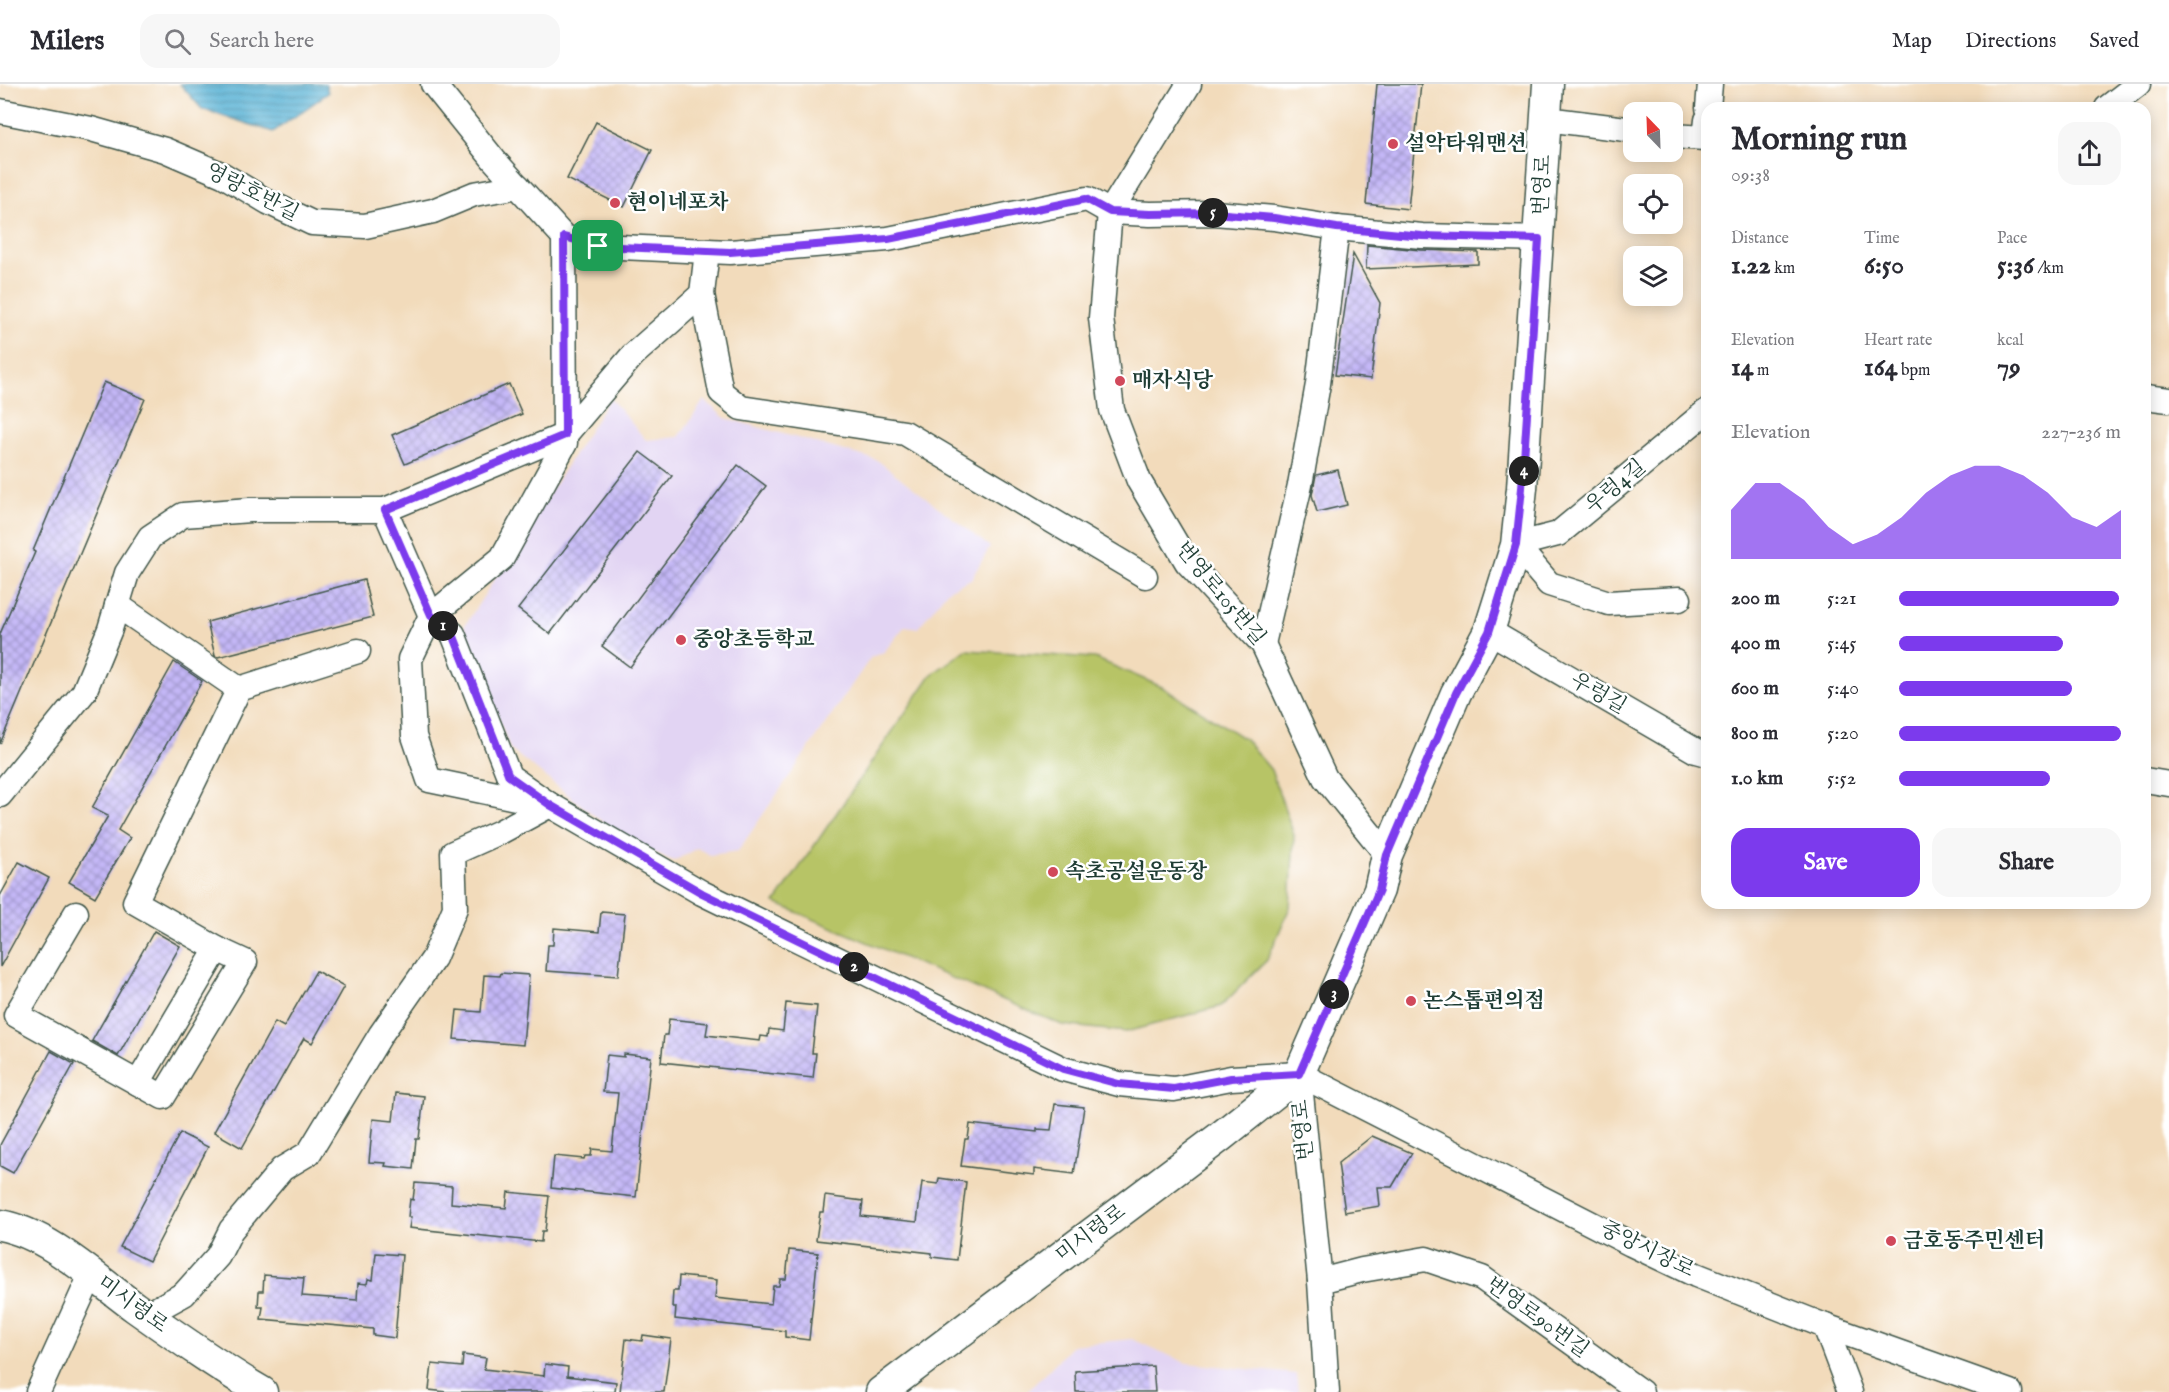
<!DOCTYPE html>
<meta charset="utf-8">
<style>
:root{--surface:#fff;--page:#f7f7f7;--text:#2b2b33;--muted:#7c7c81;--line:#e1e1e2;--accent:#7c3aed}
body{margin:0;font-family:"IM FELL English","Noto Serif KR",serif;background:var(--page);color:var(--text);height:100vh;display:flex;flex-direction:column;font-size:22px;white-space:nowrap}
*{box-sizing:border-box;margin:0}
p{font-size:20px;color:var(--muted)}
.icon{flex:none;width:33px;height:33px;fill:none;stroke:currentColor;stroke-width:2;stroke-linecap:round;stroke-linejoin:round}
.map{position:relative;flex:1;overflow:hidden}
.sheet{position:absolute;left:1701px;top:18px;width:450px;height:807px;display:flex;flex-direction:column;background:var(--surface);border-radius:18px;box-shadow:0 3px 15px #0003}
.sheet>*{flex:none}
.needle{width:39px;rotate:337deg}
.tools{position:absolute;left:1623px;top:18px;display:grid;gap:12px}
.tools a{display:grid;place-items:center;width:60px;height:60px;border-radius:12px;background:var(--surface);box-shadow:0 3px 15px #0003;font-size:30px}
.pin{position:absolute;display:grid;place-items:center;width:51px;height:51px;color:#fff;margin:-26px;border-radius:12px;box-shadow:0 3px 9px #0006}
.km{position:absolute;width:30px;height:30px;margin:-15px;border-radius:50%;background:#222;color:#fff;font-size:16px;line-height:30px;text-align:center}
.round{display:grid;place-items:center;flex:none;width:63px;height:63px;border-radius:18px;background:var(--page)}
.headline{display:flex;align-items:center;justify-content:space-between;height:102px;padding:0 30px}
h1{font-size:33px;font-weight:700;line-height:45px}
.stats{display:grid;grid-template-columns:repeat(3,1fr);gap:9px;height:102px;padding:6px 30px}
.stats div{display:grid;align-content:center}
.stats b{font-size:26px;font-weight:700}
.stats small{font-size:16px;font-weight:400}
.stats p{font-size:16px}
.chart{height:168px;padding:12px 30px}
.chart p{display:flex;justify-content:space-between}
.chart svg{width:100%;height:108px;margin-top:6px;fill:var(--accent);opacity:.7}
.action{display:flex;gap:12px;margin-top:auto;padding:12px 30px}
.action a{flex:1;height:69px;border-radius:18px;background:var(--accent);color:#fff;font-size:24px;font-weight:700;line-height:69px;text-align:center}
.action a+a{background:var(--page);color:var(--text)}
ul{padding:0 30px;list-style:none;font-size:20px}
li{display:grid;grid-template-columns:96px 72px 1fr;align-items:center;height:45px}
li i{height:15px;border-radius:8px;background:var(--accent)}
header{display:flex;align-items:center;gap:36px;box-sizing:border-box;height:84px;padding:0 30px;background:var(--surface);border-bottom:2px solid var(--line)}
header strong{font-size:28px}
nav{display:flex;gap:33px;margin-inline-start:auto;font-size:21px}
.search{width:420px;height:54px;background:var(--page);display:flex;align-items:center;gap:15px;box-sizing:border-box;padding:0 21px;border-radius:18px;color:var(--muted);font-size:22px}
.map>svg:first-child{display:block}
.built{fill:#e2d4f3}
.pitch{fill:#b7c466;stroke:#6b804d;stroke-width:1.5}
.water{fill:url(#water-rules);stroke:#3c7884;stroke-width:1.5}
.building{fill:url(#building-cross-hatch)}
.lines{fill:none;stroke-linecap:round;stroke-linejoin:round}
.minor-casing{stroke:#3f5548;stroke-width:27}
.major-casing{stroke:#3f5548;stroke-width:33}
.minor{stroke:#fff;stroke-width:24}
.major{stroke:#fff;stroke-width:30}
.route-casing{stroke:#fff;stroke-width:12}
.route{stroke:#7c3aed;stroke-width:8}
.poi-dot{fill:#d1495b;stroke:#fff;stroke-width:2}
.labels{text-anchor:middle;dominant-baseline:central;stroke-width:5;stroke-linejoin:round;paint-order:stroke}
.poi-label{font-size:21px;font-weight:bold;fill:#1f3d34;stroke:#fff;text-anchor:start}
.street-label{font-size:21px;fill:#1f3d34;stroke:#fff}
</style>
<header>
<strong>Milers</strong>
<div class="search"><svg class="icon" aria-label="search" viewBox="0 0 24 24"><circle cx="10" cy="10" r="6"/><path d="M15 15l6 6"/></svg>Search here</div>
<nav><a>Map</a><a>Directions</a><a>Saved</a></nav>
</header>
<div class="map">
<svg width="2169" height="1308" viewBox="0 0 2169 1308">
<defs>
<pattern id="water-rules" width="6" height="5" patternUnits="userSpaceOnUse" patternTransform="scale(1.5)"><rect width="6" height="5" fill="#58b2d5"/><path d="M0 2.5h6" fill="none" stroke="#4892ae"/></pattern>
<pattern id="building-cross-hatch" width="8" height="8" patternUnits="userSpaceOnUse" patternTransform="scale(1.5)"><rect width="8" height="8" fill="#c4b7f7"/><path d="M0 0l8 8M0 8l8-8" fill="none" stroke="#9f96c9"/></pattern>
</defs>
<rect width="100%" height="100%" fill="#fff"/>
<filter id="ink" filterUnits="userSpaceOnUse"><feTurbulence type="fractalNoise" baseFrequency=".0167" numOctaves="2"/><feDisplacementMap in="SourceGraphic" scale="12" xChannelSelector="R" yChannelSelector="G"/><feConvolveMatrix kernelMatrix="1 2 1 2 8 2 1 2 1" color-interpolation-filters="sRGB"/></filter>
<filter id="wash" filterUnits="userSpaceOnUse"><feTurbulence type="fractalNoise" baseFrequency=".008" numOctaves="4" result="noise"/><feDisplacementMap in="SourceGraphic" scale="24" xChannelSelector="R" yChannelSelector="G"/><feGaussianBlur stdDeviation="1.35" result="paint"/><feColorMatrix in="noise" values="0 0 0 0 0 0 0 0 0 0 0 0 0 0 0 0 0 1.4 0 .05"/><feComposite in="paint" operator="in"/></filter>
<g filter="url(#wash)">
<rect width="100%" height="100%" fill="#f2dbbb"/>
<g class="built">
<polygon points="610,314 646,356 679,353 704,316 725,334 877,376 990,463 971,495 948,506 918,544 905,542 884,568 871,573 738,767 710,771 697,764 674,777 628,758 510,665 464,543"/>
<polygon points="1132,1255 1186,1279 1296,1290 1298,1308 1027,1308 1073,1261"/>
</g>
<polygon class="pitch" points="966,566 1095,574 1162,603 1245,655 1271,686 1294,751 1290,823 1267,876 1221,922 1126,948 1062,941 775,819 931,591"/>
<polygon class="water" points="180,0 326,0 328,9 273,48 202,25"/>
<g id="blocks">
<g class="building">
<polygon points="1377,0 1421,0 1408,125 1366,120"/>
<polygon points="596,38 652,66 624,123 567,95"/>
<polygon points="1367,161 1421,166 1478,168 1478,180 1366,185"/>
<polygon points="1353,170 1380,219 1371,295 1335,291"/>
<polygon points="104,298 145,315 0,660 0,550 35,468 33,467"/>
<polygon points="509,300 522,330 405,380 392,351"/>
<polygon points="640,368 672,392 550,550 518,525"/>
<polygon points="738,381 766,402 630,583 602,562"/>
<polygon points="1338,386 1347,421 1317,428 1312,411 1316,391"/>
<polygon points="364,496 373,533 218,573 215,572 207,538"/>
<polygon points="174,578 202,597 118,746 130,754 95,813 69,798 108,732 92,724"/>
<polygon points="19,778 49,794 0,883 0,812"/>
<polygon points="601,828 625,830 618,892 546,887 548,861 553,861 554,844 599,848"/>
<polygon points="154,847 180,862 118,972 92,957"/>
<polygon points="316,887 344,902 312,959 304,954 242,1064 214,1048 275,938 284,943"/>
<polygon points="501,889 529,891 523,961 454,955 457,926 481,928 484,891 500,892"/>
<polygon points="786,919 817,922 812,969 816,969 813,994 661,978 664,951 667,951 669,935 708,939 706,951 760,957 761,952 768,953 769,945 783,947"/>
<polygon points="51,967 74,980 13,1089 0,1082 0,1061"/>
<polygon points="624,970 651,973 636,1113 551,1104 554,1072 584,1075 585,1072 591,1072 592,1065 612,1067 618,1009 603,1008 607,971 624,973"/>
<polygon points="396,1009 424,1012 419,1055 416,1055 413,1085 385,1082 386,1079 369,1078 373,1035 393,1037"/>
<polygon points="1055,1020 1084,1023 1074,1090 1034,1085 1034,1091 961,1082 965,1055 968,1055 970,1040 1037,1048 1037,1045 1051,1046"/>
<polygon points="180,1049 208,1063 149,1177 120,1163"/>
<polygon points="1372,1052 1412,1069 1392,1103 1378,1103 1380,1122 1345,1128 1338,1079"/>
<polygon points="939,1094 966,1098 957,1176 932,1173 932,1169 816,1156 820,1128 823,1128 825,1112 863,1117 861,1132 917,1138 922,1098 938,1100"/>
<polygon points="415,1099 452,1102 451,1119 506,1124 508,1108 549,1112 545,1147 542,1147 541,1158 409,1144 411,1133 408,1133 410,1115 413,1116"/>
<polygon points="789,1166 818,1169 809,1256 785,1253 785,1247 675,1235 676,1223 672,1223 673,1207 678,1207 679,1192 717,1196 715,1214 771,1220 773,1202 779,1202 780,1195 786,1195"/>
<polygon points="376,1169 402,1171 395,1254 373,1251 373,1245 261,1235 263,1223 258,1223 259,1207 263,1207 264,1191 304,1194 302,1212 357,1216 358,1199 367,1200 368,1195 373,1196"/>
<polygon points="643,1251 671,1255 664,1308 620,1308 626,1255 642,1257"/>
<polygon points="463,1271 486,1274 484,1285 544,1292 545,1280 568,1283 567,1292 616,1298 615,1308 447,1308 429,1306 432,1280 462,1283"/>
<polygon points="1153,1282 1155,1308 1076,1308 1075,1287"/>
</g>
</g>
</g>
<g filter="url(#ink)">
<use href="#blocks" fill-opacity="0" stroke="#3f5548" stroke-width="1.5"/>
<g class="lines">
<g class="minor-casing">
<g id="minor">
<polyline points="433,0 494,76 564,153 598,162 730,168 888,155 1087,115 1110,128 1150,130 1214,129 1274,134 1337,144 1422,152 1540,155"/>
<polyline points="1189,0 1110,128 1101,234 1112,326 1139,397 1187,478 1263,560 1325,694 1387,771"/>
<polyline points="1708,24 1710,0"/>
<polyline points="2107,24 2138,0"/>
<polyline points="0,27 91,45 165,66 223,91 268,118 312,139 365,142 433,127 474,110 518,102"/>
<polyline points="1546,35 1634,46"/>
<polyline points="1672,52 1705,54 1707,36"/>
<polyline points="564,153 565,359 502,474 431,532 410,575 414,652 429,696 550,721 702,809 1063,985 1119,1000 1174,1005 1231,994 1299,990"/>
<polyline points="707,167 702,210 721,308 741,324 905,349 1145,492"/>
<polyline points="2145,313 2169,316"/>
<polyline points="1679,515 1609,519 1549,500 1516,461 1558,450 1707,327"/>
<polyline points="117,521 239,605"/>
<polyline points="1489,547 1696,667 1707,670"/>
<polyline points="1263,560 1300,401 1318,300 1337,144"/>
<polyline points="2145,696 2169,700"/>
<polyline points="0,711 84,608 110,545 127,489 150,453 183,431 250,426 385,426 565,351 633,271 702,210"/>
<polyline points="76,829 16,931 138,999 217,865 135,818 239,605 358,567"/>
<polyline points="1299,990 1631,1160 1696,1191 1825,1242 2010,1308"/>
<polyline points="1299,990 1320,1197 1327,1308"/>
<polyline points="138,999 163,1013 245,878 217,865"/>
<polyline points="1320,1197 1362,1186 1426,1175 1482,1194 1641,1308"/>
<polyline points="146,1231 184,1210 218,1172 231,1146 282,1085 309,1069 381,950 434,874 455,824 453,769 500,748 550,721 509,692 453,550 431,532 385,426"/>
<polyline points="1825,1242 1850,1308"/>
<polyline points="38,1308 91,1191"/>
</g>
</g>
<g class="major-casing">
<g id="major">
<path d="M0,1141C49,1150 96,1195 136,1224C177,1253 218,1282 262,1308"/>
<polyline points="881,1308 1220,1053 1299,990 1379,806 1387,771 1456,609 1489,547 1516,461 1522,404 1548,0"/>
</g>
</g>
<use href="#minor" class="minor"/>
<use href="#major" class="major"/>
</g>
</g>
<g class="lines" filter="url(#ink)">
<g class="route-casing">
<polygon id="route" points="1086,115 1110,128 1150,130 1214,129 1274,134 1337,144 1422,152 1539,155 1522,404 1516,461 1489,548 1456,609 1387,771 1379,806 1299,990 1231,994 1174,1005 1119,1000 1063,985 702,809 550,721 509,692 453,550 431,531 385,426 565,351 564,153 598,162 730,168 888,155"/>
</g>
<use href="#route" class="route"/>
</g>
<g class="poi-dot">
<circle cx="1393" cy="60" r="6"/>
<circle cx="615" cy="119" r="6"/>
<circle cx="1120" cy="297" r="6"/>
<circle cx="681" cy="556" r="6"/>
<circle cx="1053" cy="788" r="6"/>
<circle cx="1411" cy="917" r="6"/>
<circle cx="1891" cy="1157" r="6"/>
</g>
<g class="labels">
<g class="poi-label">
<text x="1405" y="60">설악타워맨션</text>
<text x="627" y="119">현이네포차</text>
<text x="1132" y="297">매자식당</text>
<text x="693" y="556">중앙초등학교</text>
<text x="1065" y="788">속초공설운동장</text>
<text x="1423" y="917">논스톱편의점</text>
<text x="1903" y="1157">금호동주민센터</text>
</g>
<g class="street-label">
<text transform="translate(1543 101) rotate(-87)">번영로</text>
<text transform="translate(252 109) rotate(27)">영랑호반길</text>
<text transform="translate(1616 403) rotate(-40)">우렁4길</text>
<text transform="translate(1220 510) rotate(50)">번영로105번길</text>
<text transform="translate(1598 610) rotate(30)">우렁길</text>
<text transform="translate(1304 1046) rotate(-96)">번영로</text>
<text transform="translate(1091 1150) rotate(-37)">미시령로</text>
<text transform="translate(1647 1166) rotate(26)">중앙시장로</text>
<text transform="translate(132 1221) rotate(36)">미시령로</text>
<text transform="translate(1537 1234) rotate(36)">번영로90번길</text>
</g>
</g>
</svg>
<div class="tools">
<a><svg class="needle" viewBox="-14 -14 28 28"><path d="M0-13l5 13h-10z" fill="#e53935"/><path d="M0 13l5-13h-10z" fill="#7c7c81"/></svg></a>
<a><svg class="icon" aria-label="locate" viewBox="0 0 24 24"><circle cx="12" cy="12" r="6"/><path d="M12 2v4M12 18v4M2 12h4M18 12h4"/></svg></a>
<a><svg class="icon" aria-label="layers" viewBox="0 0 24 24"><path d="M12 4l9 5-9 5-9-5zM3 14l9 5 9-5"/></svg></a>
</div>
<div class="pin" style="left:598px;top:162px;background:#1e9e55"><svg class="icon" aria-label="arrive" viewBox="0 0 24 24"><path d="M6 21V4h12l-3 4 3 4H6"/></svg></div>
<b class="km" style="left:443px;top:542px">1</b>
<b class="km" style="left:854px;top:883px">2</b>
<b class="km" style="left:1334px;top:910px">3</b>
<b class="km" style="left:1524px;top:387px">4</b>
<b class="km" style="left:1213px;top:129px">5</b>
<section class="sheet">
<div class="headline"><div><h1>Morning run</h1><p>09:38</p></div><a class="round"><svg class="icon" aria-label="share" viewBox="0 0 24 24"><path d="M12 15V3M7 8l5-5 5 5M5 13v7h14v-7"/></svg></a></div>
<div class="stats">
<div><p>Distance</p><b>1.22<small> km</small></b></div>
<div><p>Time</p><b>6:50</b></div>
<div><p>Pace</p><b>5:36<small> /km</small></b></div>
</div>
<div class="stats">
<div><p>Elevation</p><b>14<small> m</small></b></div>
<div><p>Heart rate</p><b>164<small> bpm</small></b></div>
<div><p>kcal</p><b>79</b></div>
</div>
<div class="chart"><p><span>Elevation</span>227–236 m</p>
<svg viewBox="0 0 160 44" preserveAspectRatio="none"><path d="M0 44V24L10 13L20 13L30 20L40 31L50 38L60 34L70 27L80 17L90 10L100 6L110 6L120 10L130 17L140 27L150 31L160 24V44z"/></svg>
</div>
<ul>
<li><b>200 m</b>5:21<i style="width:99%"></i></li>
<li><b>400 m</b>5:45<i style="width:74%"></i></li>
<li><b>600 m</b>5:40<i style="width:78%"></i></li>
<li><b>800 m</b>5:20<i style="width:100%"></i></li>
<li><b>1.0 km</b>5:52<i style="width:68%"></i></li>
</ul>
<div class="action"><a>Save</a><a>Share</a></div>
</section>
</div>
